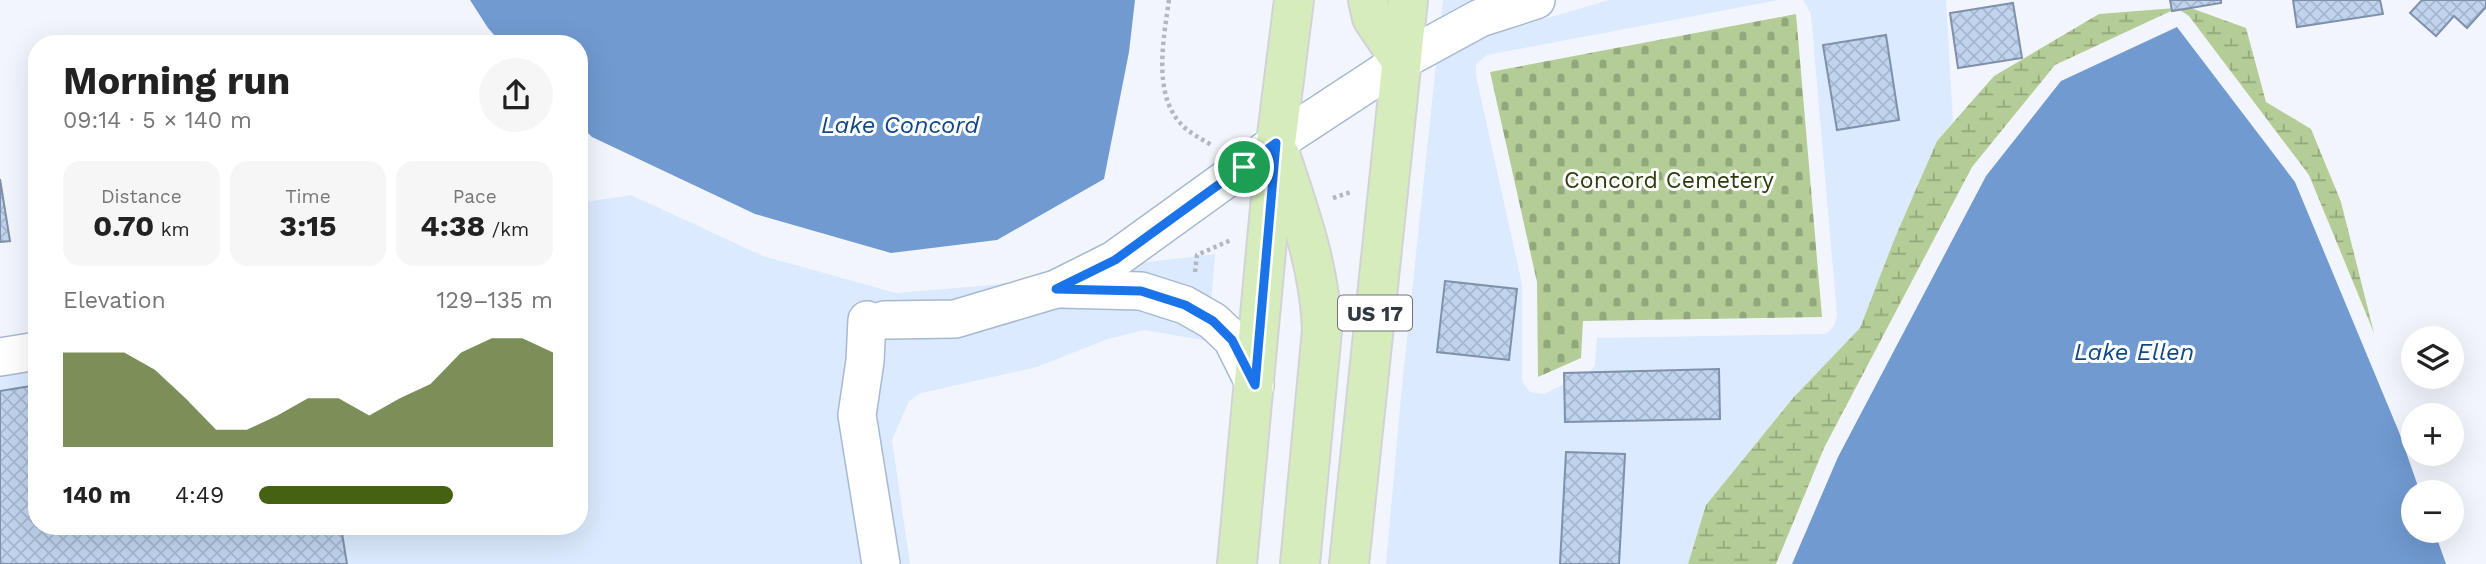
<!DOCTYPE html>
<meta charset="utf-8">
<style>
:root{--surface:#fff;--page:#f6f6f6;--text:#222;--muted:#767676;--accent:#456112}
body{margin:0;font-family:"Work Sans",sans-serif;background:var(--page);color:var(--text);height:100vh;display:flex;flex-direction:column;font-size:26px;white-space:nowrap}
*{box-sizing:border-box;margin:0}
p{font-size:23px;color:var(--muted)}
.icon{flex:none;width:38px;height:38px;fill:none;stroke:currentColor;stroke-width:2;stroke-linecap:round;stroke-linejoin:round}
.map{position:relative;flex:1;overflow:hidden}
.side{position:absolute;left:28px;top:35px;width:560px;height:500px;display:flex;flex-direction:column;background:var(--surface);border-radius:28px;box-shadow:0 7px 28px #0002}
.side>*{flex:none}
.buttons{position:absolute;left:2401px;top:326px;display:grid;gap:14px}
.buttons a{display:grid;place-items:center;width:63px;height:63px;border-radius:50%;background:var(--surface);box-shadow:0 7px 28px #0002;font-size:35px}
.pin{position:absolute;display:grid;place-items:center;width:60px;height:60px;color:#fff;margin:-30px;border:4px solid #fff;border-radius:50%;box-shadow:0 2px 7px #0007}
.round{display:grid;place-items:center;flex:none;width:74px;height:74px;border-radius:37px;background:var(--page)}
.overview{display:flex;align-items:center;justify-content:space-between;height:119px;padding:0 35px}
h1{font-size:38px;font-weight:700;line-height:52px}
.stats{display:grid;grid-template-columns:repeat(3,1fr);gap:10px;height:119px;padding:7px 35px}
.stats div{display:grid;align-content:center;border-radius:18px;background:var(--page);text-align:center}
.stats b{font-size:30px;font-weight:700}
.stats small{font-size:19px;font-weight:400}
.stats p{font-size:19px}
.chart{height:196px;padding:14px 35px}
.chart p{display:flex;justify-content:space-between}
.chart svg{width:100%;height:126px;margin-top:7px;fill:var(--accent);opacity:.7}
ul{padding:0 35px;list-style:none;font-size:23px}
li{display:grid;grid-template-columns:112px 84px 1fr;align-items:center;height:52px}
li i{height:18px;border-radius:9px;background:var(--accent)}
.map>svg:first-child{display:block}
.built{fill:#dbeafe}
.wetland{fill:url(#wetland-marsh)}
.cemetery{fill:url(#cemetery-stones)}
.water{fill:#719ad0}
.building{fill:url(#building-cross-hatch);stroke:#7f91aa;stroke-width:2}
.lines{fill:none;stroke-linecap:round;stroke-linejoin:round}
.minor-casing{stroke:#a6b9d3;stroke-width:40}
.major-casing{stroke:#d2d3d6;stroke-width:42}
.path{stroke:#b2b8bf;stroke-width:4.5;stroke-dasharray:3.5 3.5;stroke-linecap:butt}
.minor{stroke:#fff;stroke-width:37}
.major{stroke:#d7ecbc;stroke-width:38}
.route-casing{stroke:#fff;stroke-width:14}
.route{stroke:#1a73e8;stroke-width:9}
.labels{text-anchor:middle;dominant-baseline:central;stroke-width:6;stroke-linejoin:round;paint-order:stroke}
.shield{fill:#fff;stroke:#6f747b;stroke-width:2}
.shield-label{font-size:21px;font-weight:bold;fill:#313943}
.park-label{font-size:23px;fill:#2a3b0c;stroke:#fff}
.water-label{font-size:24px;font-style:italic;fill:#0f4889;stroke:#fff}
</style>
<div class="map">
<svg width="2486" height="564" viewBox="0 0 2486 564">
<defs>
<pattern id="wetland-marsh" width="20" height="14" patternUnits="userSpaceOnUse" patternTransform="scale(1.75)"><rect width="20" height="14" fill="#b4cc96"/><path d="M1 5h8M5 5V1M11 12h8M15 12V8" fill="none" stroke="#93a77c"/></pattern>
<pattern id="cemetery-stones" width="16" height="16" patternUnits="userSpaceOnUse" patternTransform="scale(1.75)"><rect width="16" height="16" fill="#b4cc96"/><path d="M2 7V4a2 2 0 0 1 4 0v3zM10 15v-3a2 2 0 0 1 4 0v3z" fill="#93a77c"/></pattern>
<pattern id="building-cross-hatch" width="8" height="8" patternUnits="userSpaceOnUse" patternTransform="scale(1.75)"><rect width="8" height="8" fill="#c0d4ee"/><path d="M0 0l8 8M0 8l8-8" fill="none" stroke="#a5b7cd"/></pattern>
</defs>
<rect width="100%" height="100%" fill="#f2f6fc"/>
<g class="built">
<polygon points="1443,0 1471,0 1441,16"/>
<polygon points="1609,0 1779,0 1487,55 1476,64 1476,76 1522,284 1522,377 1523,383 1530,392 1544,394 1590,372 1595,365 1597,338 1822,334 1827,333 1834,326 1837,316 1811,14 1803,0 1946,0 1953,122 1937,141 1894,240 1860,328 1793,398 1706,505 1688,564 1386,564 1401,396 1436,64 1487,36"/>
<polygon points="631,195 763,256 896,293 991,285 1107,267 1215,254 1208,341 1144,330 1108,339 1037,367 921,393 909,401 892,440 910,564 0,564 0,349 37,343 37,527 579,527 579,203"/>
</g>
<polygon class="wetland" points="2188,7 2246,28 2266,102 2311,129 2341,202 2374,333 2309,175 2189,16 2180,10 2171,11 2055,65 1972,167 1824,448 1776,564 1688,564 1706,505 1793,398 1860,328 1894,240 1937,141 1994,76 2099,14"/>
<polygon class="cemetery" points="1796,14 1822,317 1583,321 1581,358 1538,377 1537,282 1490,72"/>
<g class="water">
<polygon points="470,0 1135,0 1129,52 1104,179 997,240 891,253 755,214 592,137 579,124 579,44 502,44 488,28"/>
<polygon points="2177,27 2295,182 2399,432 2420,492 2413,492 2413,530 2434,530 2446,564 1792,564 1838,457 1986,176 2061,81"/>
</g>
<g class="building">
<polygon points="2170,0 2221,0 2221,3 2172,11"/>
<polygon points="2293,0 2380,0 2383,14 2297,27"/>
<polygon points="2422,0 2486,0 2486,7 2467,28 2454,16 2436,36 2410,13"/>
<polygon points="2013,3 2022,58 1958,68 1950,13"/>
<polygon points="1886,35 1899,120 1837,130 1823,45"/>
<polygon points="0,179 10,241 0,242"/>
<polygon points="1445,281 1517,289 1509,360 1437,352"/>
<polygon points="1719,369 1720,419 1565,422 1564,373"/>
<polygon points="37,385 37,527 341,527 347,564 0,564 0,391"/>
<polygon points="1566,452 1625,454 1619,564 1560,564"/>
</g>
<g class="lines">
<g class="minor-casing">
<g id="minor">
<polyline points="1061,289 1141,291 1185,305 1213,321 1232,339 1255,385"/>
<polyline points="867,320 865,361 857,415 881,564"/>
<polyline points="884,320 955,319 1056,289 1114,260 1276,143 1401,61 1480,18 1536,0"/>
<polyline points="0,357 37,351"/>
</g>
</g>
<g class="major-casing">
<g id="major">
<polyline points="1368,0 1372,18 1401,61"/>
<path d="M1281,157C1300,214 1320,269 1322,330L1300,564"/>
<polyline points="1237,564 1276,143 1294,0"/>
<polyline points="1349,564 1408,0"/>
</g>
</g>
<g class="path">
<path d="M1169,0C1164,37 1152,93 1181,124C1189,133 1202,139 1213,146"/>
<polyline points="1333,198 1351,192"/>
<polyline points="1195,272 1197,255 1231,240"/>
</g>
<use href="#minor" class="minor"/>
<use href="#major" class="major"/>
</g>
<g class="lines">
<g class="route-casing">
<polygon id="route" points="1276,143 1255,385 1232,340 1213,321 1185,305 1141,291 1056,289 1115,260"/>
</g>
<use href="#route" class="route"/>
</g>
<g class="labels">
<rect class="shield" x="1338" y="295.5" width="74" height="35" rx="5"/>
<g class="shield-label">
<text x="1375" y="313">US 17</text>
</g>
<g class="park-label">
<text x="1669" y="180">Concord Cemetery</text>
</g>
<g class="water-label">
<text x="900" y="125">Lake Concord</text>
<text x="2134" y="352">Lake Ellen</text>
</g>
</g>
</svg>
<div class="buttons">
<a><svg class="icon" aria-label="layers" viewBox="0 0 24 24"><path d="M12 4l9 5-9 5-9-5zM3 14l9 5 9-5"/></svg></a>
<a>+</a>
<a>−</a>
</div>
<div class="pin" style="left:1244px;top:167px;background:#1e9e55"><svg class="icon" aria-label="arrive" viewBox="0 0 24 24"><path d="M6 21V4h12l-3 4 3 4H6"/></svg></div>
<section class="side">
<div class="overview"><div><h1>Morning run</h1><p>09:14 · 5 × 140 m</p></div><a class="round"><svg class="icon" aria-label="share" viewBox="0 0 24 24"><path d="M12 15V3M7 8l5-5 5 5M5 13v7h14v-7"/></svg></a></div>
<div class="stats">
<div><p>Distance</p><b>0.70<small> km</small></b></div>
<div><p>Time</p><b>3:15</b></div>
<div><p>Pace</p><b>4:38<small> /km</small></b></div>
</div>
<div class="chart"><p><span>Elevation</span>129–135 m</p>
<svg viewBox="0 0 160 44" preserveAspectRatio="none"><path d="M0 44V11L10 11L20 11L30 17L40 27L50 38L60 38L70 33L80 27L90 27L100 33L110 27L120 22L130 11L140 6L150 6L160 11V44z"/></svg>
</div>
<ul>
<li><b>140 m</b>4:49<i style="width:66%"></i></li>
</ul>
</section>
</div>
